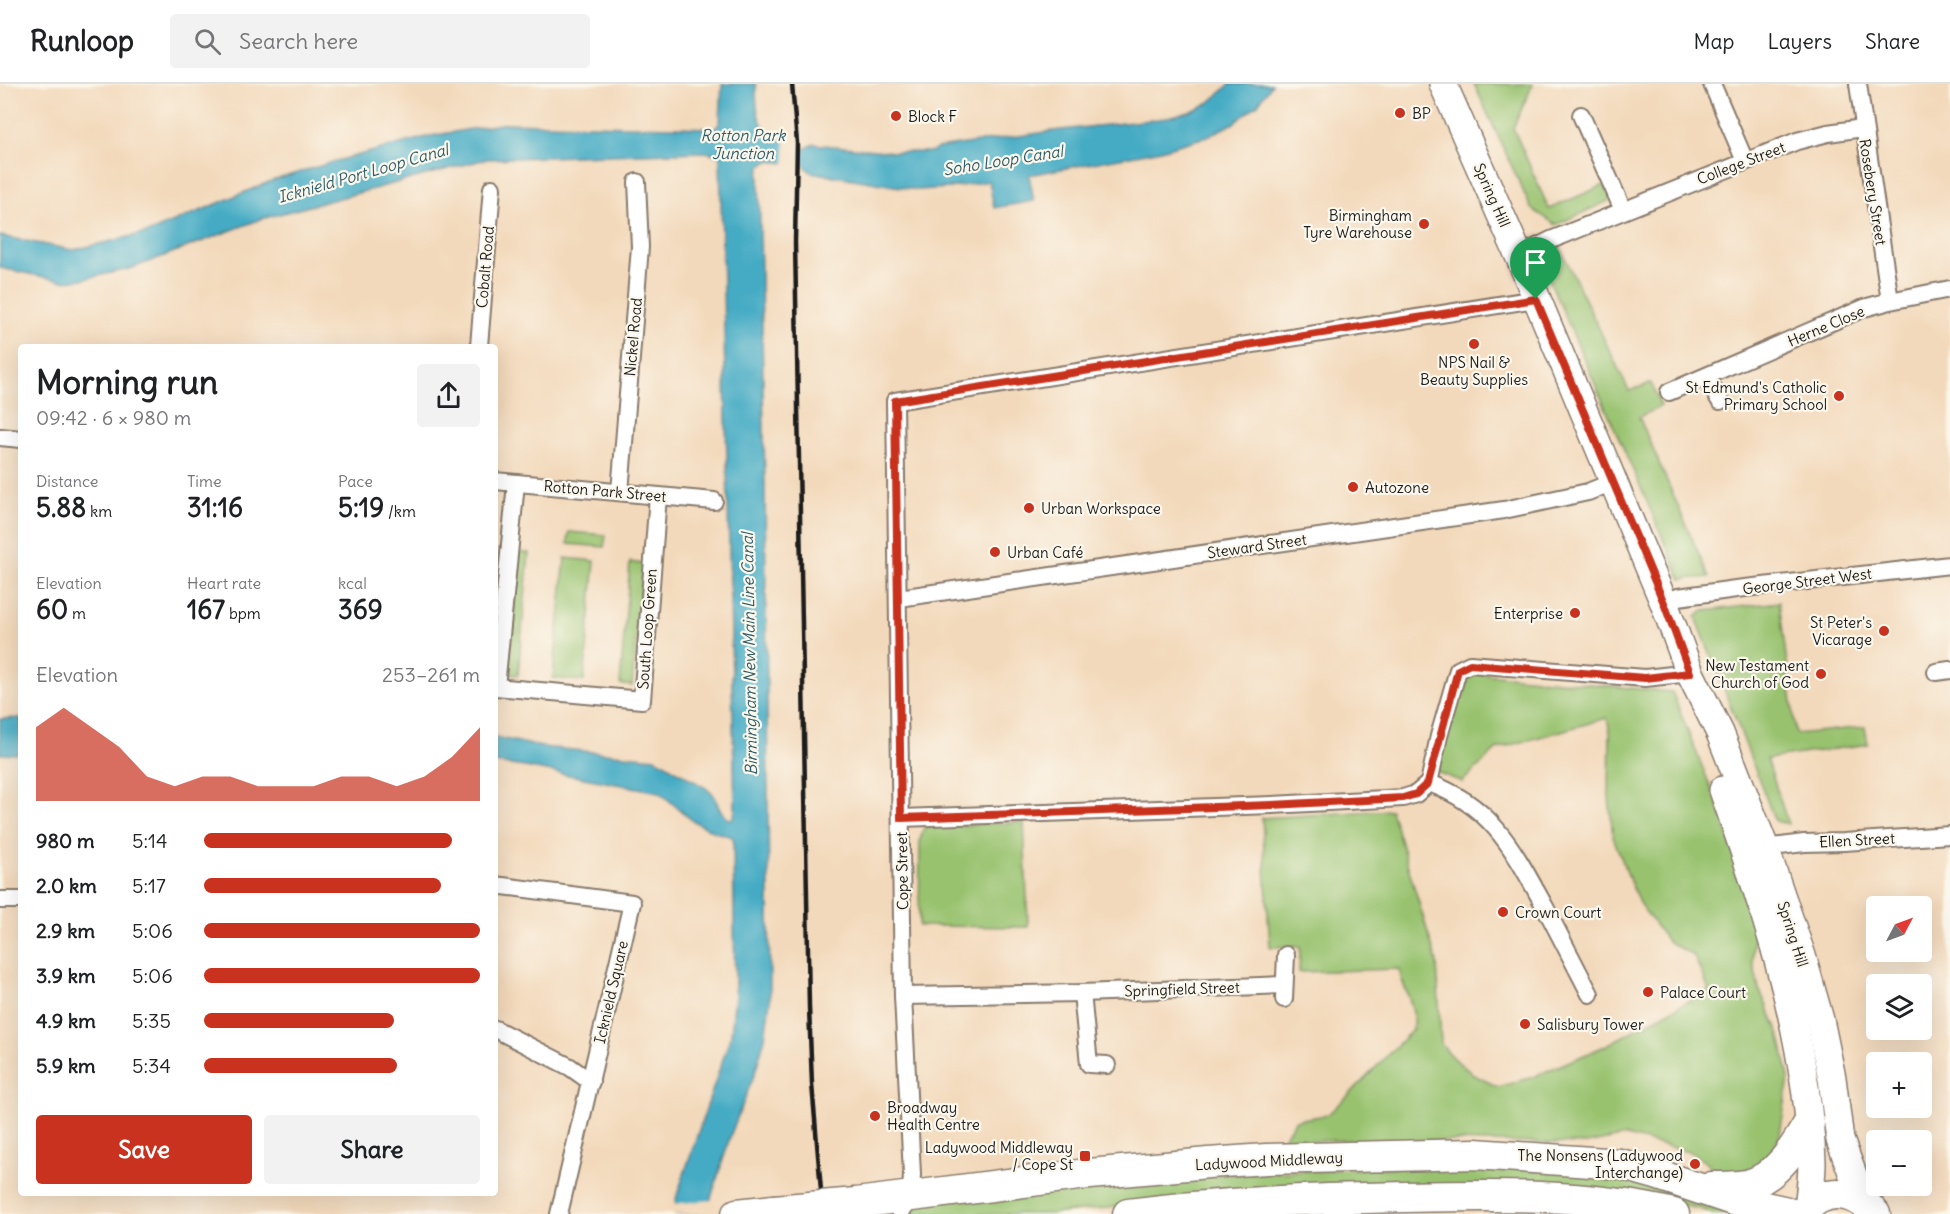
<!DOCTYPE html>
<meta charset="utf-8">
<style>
:root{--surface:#fff;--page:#f2f2f2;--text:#202124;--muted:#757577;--line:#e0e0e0;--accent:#c8321e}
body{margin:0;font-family:Delius,sans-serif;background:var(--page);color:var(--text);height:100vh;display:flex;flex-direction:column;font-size:22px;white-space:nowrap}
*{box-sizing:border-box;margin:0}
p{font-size:20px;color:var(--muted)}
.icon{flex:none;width:33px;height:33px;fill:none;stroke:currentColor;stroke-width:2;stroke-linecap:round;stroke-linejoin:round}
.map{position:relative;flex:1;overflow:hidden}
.side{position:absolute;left:18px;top:260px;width:480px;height:852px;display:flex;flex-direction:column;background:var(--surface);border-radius:6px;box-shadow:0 6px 24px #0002}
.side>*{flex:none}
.needle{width:39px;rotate:49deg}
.tools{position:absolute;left:1866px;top:812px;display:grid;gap:12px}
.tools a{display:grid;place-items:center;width:66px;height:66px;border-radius:6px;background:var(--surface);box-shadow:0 6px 24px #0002;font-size:30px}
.pin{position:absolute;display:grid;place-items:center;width:51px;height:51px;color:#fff;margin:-62px -26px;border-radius:50% 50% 50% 0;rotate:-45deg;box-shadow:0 0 6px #0007}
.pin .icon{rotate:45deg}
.round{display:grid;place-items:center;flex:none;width:63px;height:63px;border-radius:6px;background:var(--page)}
.head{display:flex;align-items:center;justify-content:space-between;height:102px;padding:0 18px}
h1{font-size:33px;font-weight:700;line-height:45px}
.metrics{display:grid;grid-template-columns:repeat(3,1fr);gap:9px;height:102px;padding:6px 18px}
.metrics div{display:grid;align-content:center}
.metrics b{font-size:26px;font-weight:700}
.metrics small{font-size:16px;font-weight:400}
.metrics p{font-size:16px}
.chart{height:168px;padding:12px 18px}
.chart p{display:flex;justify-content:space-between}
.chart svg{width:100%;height:108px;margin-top:6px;fill:var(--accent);opacity:.7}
.action{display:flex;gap:12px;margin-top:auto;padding:12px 18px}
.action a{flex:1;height:69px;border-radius:6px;background:var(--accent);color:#fff;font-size:24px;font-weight:700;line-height:69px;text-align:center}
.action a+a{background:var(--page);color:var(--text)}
ul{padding:0 18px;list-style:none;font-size:20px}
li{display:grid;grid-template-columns:96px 72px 1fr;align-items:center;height:45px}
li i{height:15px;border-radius:8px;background:var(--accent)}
header{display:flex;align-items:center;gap:36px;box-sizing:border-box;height:84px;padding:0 30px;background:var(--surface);border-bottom:2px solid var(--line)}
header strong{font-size:28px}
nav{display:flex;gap:33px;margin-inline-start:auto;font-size:21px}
.search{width:420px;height:54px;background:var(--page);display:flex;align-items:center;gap:15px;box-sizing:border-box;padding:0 21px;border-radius:6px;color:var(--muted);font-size:22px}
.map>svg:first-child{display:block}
.green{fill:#98c26e;stroke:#5a6f45;stroke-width:1.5}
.water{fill:#45abc4;stroke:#306470;stroke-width:1.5}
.pier{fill:#f3d9bb}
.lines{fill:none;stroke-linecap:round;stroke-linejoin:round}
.street-casing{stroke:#887a6c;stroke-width:20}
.primary-casing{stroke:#887a6c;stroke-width:30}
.highway-casing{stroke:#887a6c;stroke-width:33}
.street{stroke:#fff;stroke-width:16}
.primary{stroke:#fff;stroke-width:27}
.highway{stroke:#fff;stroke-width:30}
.rail{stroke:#1c1c1c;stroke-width:4.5}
.highway-bridge-casing{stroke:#887a6c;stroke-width:33;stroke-linecap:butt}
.highway-bridge{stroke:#fff;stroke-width:30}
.route-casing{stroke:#fff;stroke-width:12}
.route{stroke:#c8321e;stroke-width:8}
.poi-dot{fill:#c8321e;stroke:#fbf7ec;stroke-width:2}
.labels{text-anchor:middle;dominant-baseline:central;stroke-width:4.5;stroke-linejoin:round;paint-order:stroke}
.poi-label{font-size:15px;fill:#1c1c1c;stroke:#fbf7ec;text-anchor:start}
.street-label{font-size:15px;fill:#1c1c1c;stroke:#fbf7ec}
.water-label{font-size:16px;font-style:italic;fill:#2e5c68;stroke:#fbf7ec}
</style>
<header>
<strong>Runloop</strong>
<div class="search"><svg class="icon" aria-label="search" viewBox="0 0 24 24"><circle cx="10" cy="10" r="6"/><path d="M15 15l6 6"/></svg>Search here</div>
<nav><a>Map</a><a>Layers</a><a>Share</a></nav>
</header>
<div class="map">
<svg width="1950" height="1130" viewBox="0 0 1950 1130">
<rect width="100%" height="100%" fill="#fbf7ec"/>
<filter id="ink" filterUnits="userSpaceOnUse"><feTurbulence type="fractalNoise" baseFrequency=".0167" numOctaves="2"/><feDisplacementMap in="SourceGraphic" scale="12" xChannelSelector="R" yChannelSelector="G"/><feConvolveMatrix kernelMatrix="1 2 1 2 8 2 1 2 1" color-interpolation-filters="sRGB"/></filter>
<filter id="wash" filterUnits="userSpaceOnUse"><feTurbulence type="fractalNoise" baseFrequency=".008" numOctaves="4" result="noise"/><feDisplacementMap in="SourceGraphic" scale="24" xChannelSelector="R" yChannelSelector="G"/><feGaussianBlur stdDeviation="1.35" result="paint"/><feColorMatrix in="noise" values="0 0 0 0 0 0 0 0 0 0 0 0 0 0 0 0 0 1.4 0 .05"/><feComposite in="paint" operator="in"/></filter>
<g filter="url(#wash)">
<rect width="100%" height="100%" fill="#f3d9bb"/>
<g class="green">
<polygon points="1474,0 1533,0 1513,44 1549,125 1604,101 1611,116 1556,141 1531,124"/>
<polygon points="1559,161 1629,307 1651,299 1661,322 1639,333 1709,493 1681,495 1543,182 1546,169"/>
<polygon points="569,448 606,451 604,463 568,460"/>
<polygon points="516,468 529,469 518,591 506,590"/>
<polygon points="565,474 595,477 584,597 553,594"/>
<polygon points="630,478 643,480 632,602 620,600"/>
<polygon points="1779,518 1796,650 1865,643 1868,660 1767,675 1788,740 1775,737 1696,533 1704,527"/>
<path d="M1476,589L1672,608L1721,729L1754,837L1753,878L1759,905L1779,948L1789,994L1780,1050L1773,1070L1750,1087L1718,1088L1693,1069L1626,1052L1587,1060L1397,1056L1281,1057L1296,1036L1327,1031L1348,1012L1413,945C1413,938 1414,931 1412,924C1409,910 1401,899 1399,885L1299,888L1300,862L1270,863L1262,734L1391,726L1437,879L1441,960L1452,973L1474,991L1498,1003L1533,993L1605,962L1709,906L1694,872L1667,857L1639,819L1613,753L1609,713L1610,648L1607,634L1497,665L1462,698L1437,688L1448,637L1468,593Z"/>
<polygon points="1024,738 1028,843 919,842 920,756 924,743"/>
<polygon points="1478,1080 1619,1089 1743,1130 1713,1130 1701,1125 1626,1111 1211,1113 1051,1130 910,1130 920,1119 1157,1093"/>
</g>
<g class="water">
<path d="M722,0H756C756,46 763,47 802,66L814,60L895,68H932L938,64L1052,47L1159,35L1189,28L1209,19L1230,0H1272L1258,20L1234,39L1206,53L1157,67L1029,91L1034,117L994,124L989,97L949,104L918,106L811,88L803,81L768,77L761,82L759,90L765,399L770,917L765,954L755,989L731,1050L706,1130H673L677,1111L731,951L735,910L733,753L715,748L693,737L659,708L525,683L495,679V653L542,663L656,674L706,704L714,711L719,724L728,735L733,734L735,727L720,74L715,70L705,68L486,75L261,135L130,185L83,195L63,197L0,184V152L73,166L150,148L271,97L336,77L430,52L506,39L716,44L720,38Z"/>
<polygon points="21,634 21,670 0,670 0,635"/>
</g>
<g class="pier">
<polygon points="785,56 803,62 803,85 785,82"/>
<polygon points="713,1116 709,1130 670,1130 672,1120"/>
</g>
</g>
<g filter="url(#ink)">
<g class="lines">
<g class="street-casing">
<g id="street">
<polyline points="1712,0 1745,77"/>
<polyline points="1858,0 1890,217"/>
<polyline points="1581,31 1623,126"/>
<polyline points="1519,172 1551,156 1797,57 1828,49 1863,44"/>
<polyline points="479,262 492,104"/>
<polyline points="1706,294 1720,317"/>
<polyline points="1669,308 1864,224 1890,217 1950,205"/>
<polyline points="0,353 21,355"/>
<polyline points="495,397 714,417"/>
<polyline points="516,399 496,603 642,616 658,412"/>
<polyline points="620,408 640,163 637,98"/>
<polyline points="899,514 1504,426 1588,408 1613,398"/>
<polyline points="1664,519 1678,513 1736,505 1950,481"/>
<polyline points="1936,588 1950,586"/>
<polyline points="1429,699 1439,652 1458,586 1470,580 1645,594 1690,589"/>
<path d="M1429,699C1493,722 1514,767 1545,823C1560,852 1575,881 1590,910"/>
<polyline points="901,734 1272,721 1403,714 1416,710 1429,699"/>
<polyline points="1765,764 1804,759 1844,758 1950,751"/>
<polyline points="495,801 632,819 559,1130"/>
<polyline points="0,816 21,816"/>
<polyline points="1082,909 1089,980 1107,981"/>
<polyline points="903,912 1082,909 1283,901"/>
<polyline points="1284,915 1286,871"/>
<polyline points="495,945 570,983 591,998"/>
<polyline points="900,1130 911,1112 912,1090 903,912 895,317 1536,215"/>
</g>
</g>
<g class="primary-casing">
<g id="primary">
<polyline points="1443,0 1519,172 1664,519 1690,589 1720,649 1765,764 1802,872 1820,936 1832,994 1840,1056 1864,1120"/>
<path d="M1723,706C1765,825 1807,950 1812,1078C1812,1092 1810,1108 1808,1123"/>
</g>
</g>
<g class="highway-casing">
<g id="highway">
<path d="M1712,1103C1723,1103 1735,1103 1746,1101C1776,1095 1795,1063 1809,1039"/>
<polyline points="856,1119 1079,1091 1208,1079 1266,1075 1475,1070 1620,1080 1656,1090 1733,1116 1797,1130"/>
<polyline points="737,1130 774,1126"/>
<path d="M1128,1130C1221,1118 1313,1115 1406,1113C1496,1111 1586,1109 1674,1130"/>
<path d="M1802,1130C1822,1102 1854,1105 1875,1130"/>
</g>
</g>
<use href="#street" class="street"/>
<use href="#primary" class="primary"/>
<use href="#highway" class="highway"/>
<polyline class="rail" points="792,0 797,59 795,158 809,923 812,1000 823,1130"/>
<g class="highway-bridge-casing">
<polyline id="highway-bridge" points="774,1126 856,1119"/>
</g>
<use href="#highway-bridge" class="highway-bridge"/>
</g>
</g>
<g class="lines" filter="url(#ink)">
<g class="route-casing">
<polygon id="route" points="1536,215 1664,519 1690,589 1645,594 1470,580 1458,586 1428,699 1416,710 1403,714 1272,721 901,734 895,317"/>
</g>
<use href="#route" class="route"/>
</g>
<g class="poi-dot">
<circle cx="1400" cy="29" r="6"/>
<circle cx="896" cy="32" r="6"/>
<circle cx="1424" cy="140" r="6"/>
<circle cx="1474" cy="260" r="6"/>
<circle cx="1839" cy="312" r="6"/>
<circle cx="1353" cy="403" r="6"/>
<circle cx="1029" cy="424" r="6"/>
<circle cx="995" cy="468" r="6"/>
<circle cx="1575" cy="529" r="6"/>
<circle cx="1884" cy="547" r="6"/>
<circle cx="1821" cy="590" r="6"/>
<circle cx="1503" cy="828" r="6"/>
<circle cx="1648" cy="908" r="6"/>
<circle cx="1525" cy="940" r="6"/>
<circle cx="875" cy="1032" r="6"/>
<rect x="1079" y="1066" width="12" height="12" rx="3"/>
<circle cx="1695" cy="1080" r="6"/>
</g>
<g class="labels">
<g class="poi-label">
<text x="1412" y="29">BP</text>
<text x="908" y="32">Block F</text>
<text x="1412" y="131" text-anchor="end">Birmingham<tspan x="1412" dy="17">Tyre Warehouse</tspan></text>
<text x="1474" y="278" text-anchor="middle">NPS Nail &amp;<tspan x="1474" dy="17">Beauty Supplies</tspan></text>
<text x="1827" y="303" text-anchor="end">St Edmund's Catholic<tspan x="1827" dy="17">Primary School</tspan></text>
<text x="1365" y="403">Autozone</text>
<text x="1041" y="424">Urban Workspace</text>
<text x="1007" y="468">Urban Café</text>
<text x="1563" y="529" text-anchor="end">Enterprise</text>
<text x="1872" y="538" text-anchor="end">St Peter's<tspan x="1872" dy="17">Vicarage</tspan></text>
<text x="1809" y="581" text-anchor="end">New Testament<tspan x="1809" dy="17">Church of God</tspan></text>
<text x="1515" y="828">Crown Court</text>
<text x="1660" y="908">Palace Court</text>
<text x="1537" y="940">Salisbury Tower</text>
<text x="887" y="1023">Broadway<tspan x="887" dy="17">Health Centre</tspan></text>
<text x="1073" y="1063" text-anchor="end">Ladywood Middleway<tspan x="1073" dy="17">/ Cope St</tspan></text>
<text x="1683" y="1071" text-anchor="end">The Nonsens (Ladywood<tspan x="1683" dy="17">Interchange)</tspan></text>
</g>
<g class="street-label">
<text transform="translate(1741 79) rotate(-21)">College Street</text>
<text transform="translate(1873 108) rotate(81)">Rosebery Street</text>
<text transform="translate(1492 111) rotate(66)">Spring Hill</text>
<text transform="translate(485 183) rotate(-85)">Cobalt Road</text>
<text transform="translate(1826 242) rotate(-23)">Herne Close</text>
<text transform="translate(633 253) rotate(-85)">Nickel Road</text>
<text transform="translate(605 407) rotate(5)">Rotton Park Street</text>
<text transform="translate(1257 462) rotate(-8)">Steward Street</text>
<text transform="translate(1807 497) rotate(-7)">George Street West</text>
<text transform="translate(647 545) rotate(-86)">South Loop Green</text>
<text transform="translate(1857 756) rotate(-3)">Ellen Street</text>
<text transform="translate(902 787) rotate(-91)">Cope Street</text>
<text transform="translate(1793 850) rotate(72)">Spring Hill</text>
<text transform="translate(1182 905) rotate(-2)">Springfield Street</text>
<text transform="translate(611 908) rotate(-77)">Icknield Square</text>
<text transform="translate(1269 1077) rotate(-3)">Ladywood Middleway</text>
</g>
<g class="water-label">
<text x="743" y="51">Rotton Park<tspan x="743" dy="18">Junction</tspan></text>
<text transform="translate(1003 76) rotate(-9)">Soho Loop Canal</text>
<text transform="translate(363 89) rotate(-16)">Icknield Port Loop Canal</text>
<text transform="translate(749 570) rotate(-91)">Birmingham New Main Line Canal</text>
</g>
</g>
</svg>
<div class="tools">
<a><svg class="needle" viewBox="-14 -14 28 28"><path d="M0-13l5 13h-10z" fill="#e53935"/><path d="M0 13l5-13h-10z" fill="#757577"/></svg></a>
<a><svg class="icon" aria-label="layers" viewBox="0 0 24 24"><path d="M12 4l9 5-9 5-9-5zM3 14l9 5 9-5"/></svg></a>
<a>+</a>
<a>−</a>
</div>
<div class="pin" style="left:1536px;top:215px;background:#1e9e55"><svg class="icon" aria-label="arrive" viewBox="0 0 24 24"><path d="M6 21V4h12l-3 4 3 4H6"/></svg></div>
<section class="side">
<div class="head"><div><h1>Morning run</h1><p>09:42 · 6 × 980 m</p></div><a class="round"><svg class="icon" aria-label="share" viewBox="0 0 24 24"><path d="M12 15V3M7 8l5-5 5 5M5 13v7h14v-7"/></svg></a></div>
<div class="metrics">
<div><p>Distance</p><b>5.88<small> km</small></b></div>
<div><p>Time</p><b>31:16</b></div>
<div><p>Pace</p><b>5:19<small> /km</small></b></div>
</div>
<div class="metrics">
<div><p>Elevation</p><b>60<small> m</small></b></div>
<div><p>Heart rate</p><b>167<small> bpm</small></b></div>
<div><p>kcal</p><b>369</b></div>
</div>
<div class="chart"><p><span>Elevation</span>253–261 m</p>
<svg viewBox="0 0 160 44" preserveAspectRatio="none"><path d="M0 44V14L10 6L20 14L30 22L40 34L50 38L60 34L70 34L80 38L90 38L100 38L110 34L120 34L130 38L140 34L150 26L160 14V44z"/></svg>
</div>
<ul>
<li><b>980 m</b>5:14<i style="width:90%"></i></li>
<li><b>2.0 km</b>5:17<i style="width:86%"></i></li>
<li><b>2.9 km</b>5:06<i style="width:100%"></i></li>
<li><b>3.9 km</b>5:06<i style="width:100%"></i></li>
<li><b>4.9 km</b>5:35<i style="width:69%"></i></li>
<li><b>5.9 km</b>5:34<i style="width:70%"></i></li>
</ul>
<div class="action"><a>Save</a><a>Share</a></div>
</section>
</div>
